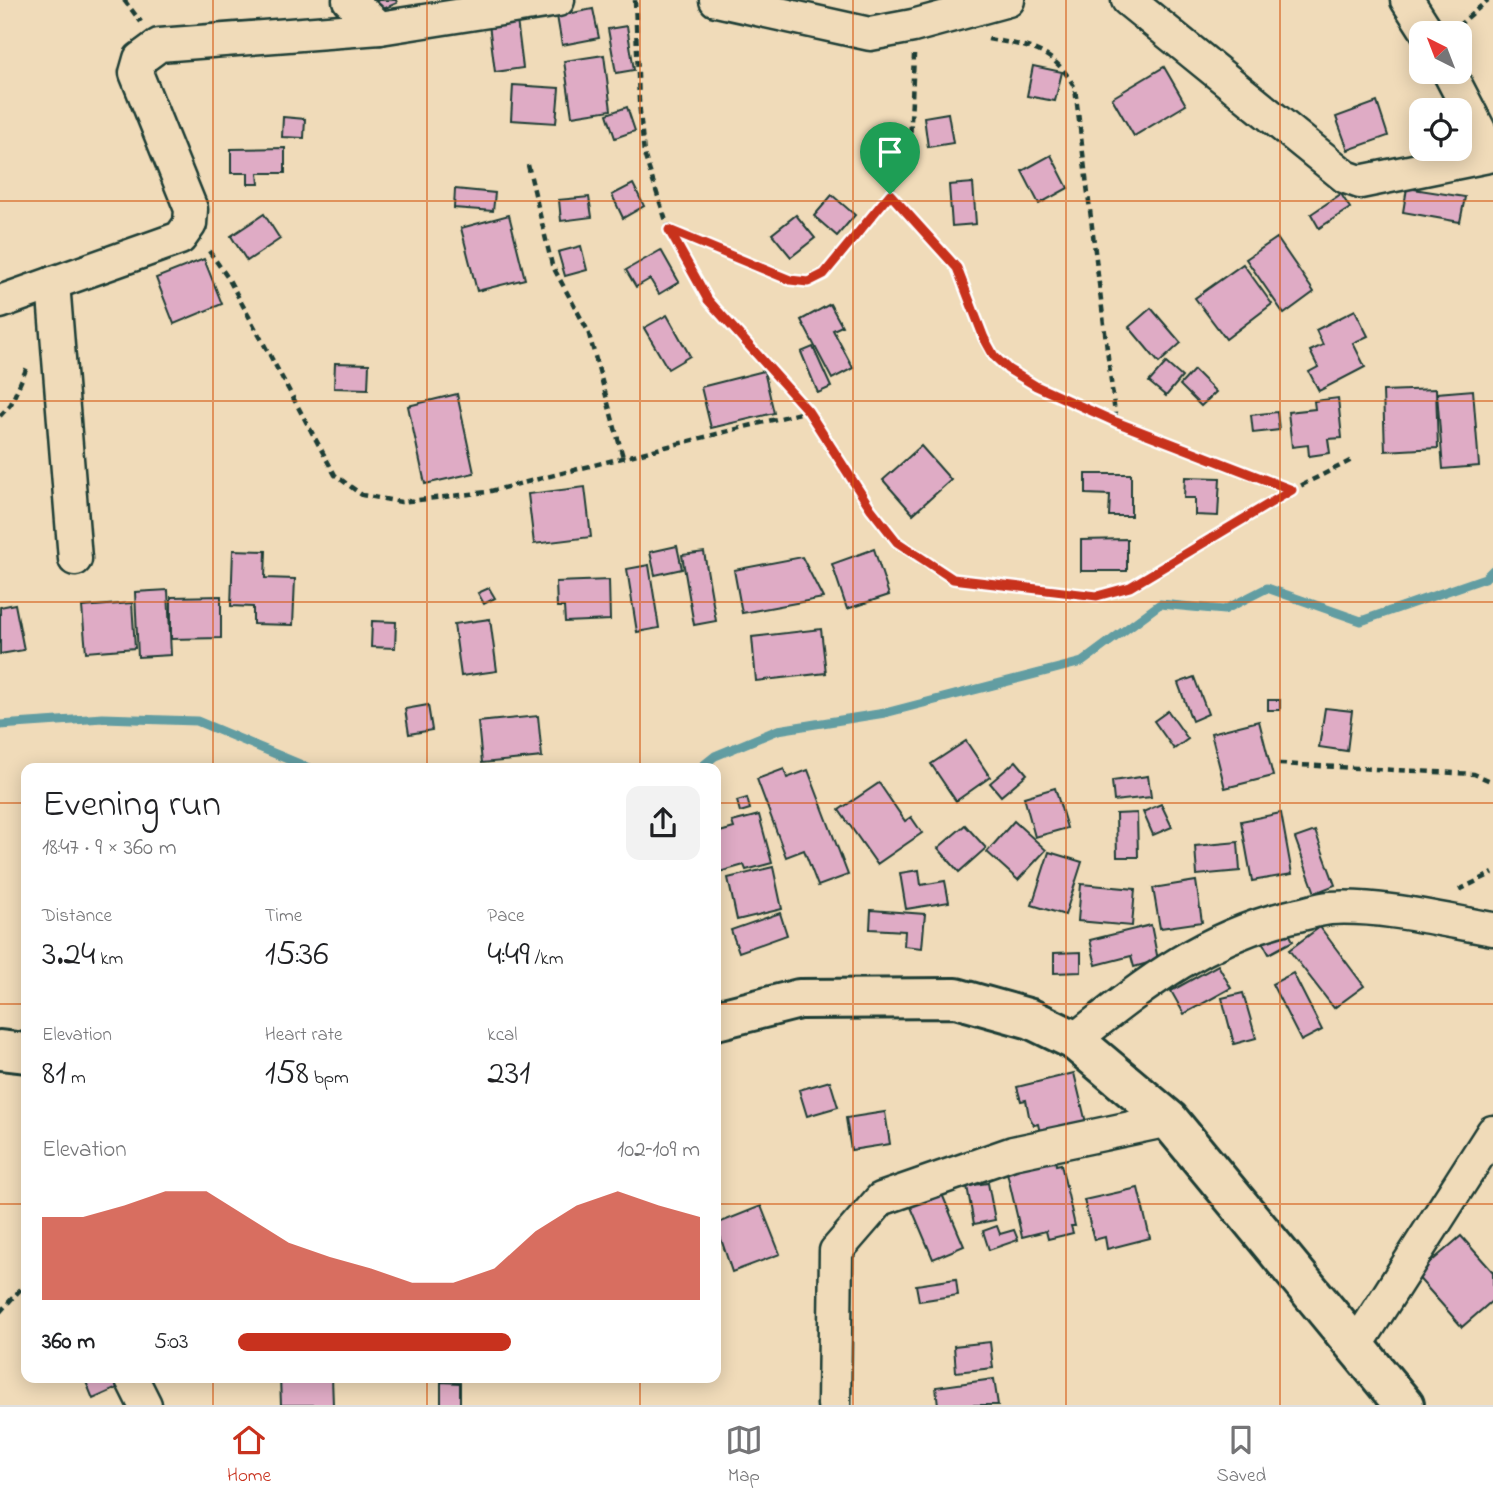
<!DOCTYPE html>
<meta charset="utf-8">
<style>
:root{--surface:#fff;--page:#f2f2f2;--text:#202124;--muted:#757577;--line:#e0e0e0;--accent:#c8321e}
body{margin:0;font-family:"Indie Flower",sans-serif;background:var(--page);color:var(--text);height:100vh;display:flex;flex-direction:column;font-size:26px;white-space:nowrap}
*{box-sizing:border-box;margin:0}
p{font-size:23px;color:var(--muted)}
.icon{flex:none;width:38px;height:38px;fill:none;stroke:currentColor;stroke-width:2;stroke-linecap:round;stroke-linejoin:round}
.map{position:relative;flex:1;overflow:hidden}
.side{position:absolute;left:21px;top:763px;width:700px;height:620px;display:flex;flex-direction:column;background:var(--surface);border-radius:14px;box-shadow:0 4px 18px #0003}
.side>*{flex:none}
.needle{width:46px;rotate:318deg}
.buttons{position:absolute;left:1409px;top:21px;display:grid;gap:14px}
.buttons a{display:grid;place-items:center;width:63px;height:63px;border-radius:14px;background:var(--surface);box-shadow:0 4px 18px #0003;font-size:35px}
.pin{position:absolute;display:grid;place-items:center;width:60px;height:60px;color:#fff;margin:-72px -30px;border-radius:50% 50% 50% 0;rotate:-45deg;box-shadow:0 0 7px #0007}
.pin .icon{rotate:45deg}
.round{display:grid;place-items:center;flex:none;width:74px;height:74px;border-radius:14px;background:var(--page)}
.summary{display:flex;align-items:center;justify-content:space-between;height:119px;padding:0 21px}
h1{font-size:38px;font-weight:600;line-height:52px}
.stats{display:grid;grid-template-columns:repeat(3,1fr);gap:10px;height:119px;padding:7px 21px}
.stats div{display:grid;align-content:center}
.stats b{font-size:35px;font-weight:600}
.stats small{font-size:19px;font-weight:400}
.stats p{font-size:19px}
.chart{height:196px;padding:14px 21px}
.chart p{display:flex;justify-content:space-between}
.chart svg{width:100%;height:126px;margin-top:7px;fill:var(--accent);opacity:.7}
ul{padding:0 21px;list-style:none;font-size:23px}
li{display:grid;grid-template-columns:112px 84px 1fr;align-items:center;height:52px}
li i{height:18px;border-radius:9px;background:var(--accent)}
.dock{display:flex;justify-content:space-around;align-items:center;height:98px;border-top:2px solid var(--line);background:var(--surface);font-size:19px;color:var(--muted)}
.dock a{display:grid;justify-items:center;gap:4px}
.dock .selected{color:var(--accent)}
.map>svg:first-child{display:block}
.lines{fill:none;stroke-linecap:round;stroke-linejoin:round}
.stream{stroke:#629da2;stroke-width:9}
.building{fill:#dfabc5;stroke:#1f3d34;stroke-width:2}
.street-casing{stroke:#1f3d34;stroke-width:37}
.secondary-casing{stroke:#1f3d34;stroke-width:44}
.path{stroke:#1f3d34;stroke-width:4.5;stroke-dasharray:7 5;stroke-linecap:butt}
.street{stroke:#f0dbb9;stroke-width:32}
.secondary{stroke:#f0dbb9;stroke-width:38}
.route-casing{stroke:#fff;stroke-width:14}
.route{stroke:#c8321e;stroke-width:9}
.grid{fill:none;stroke:#d45610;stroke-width:2;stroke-opacity:0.55}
</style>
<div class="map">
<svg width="1493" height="1405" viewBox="0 0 1493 1405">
<rect width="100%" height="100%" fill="#f0dbb9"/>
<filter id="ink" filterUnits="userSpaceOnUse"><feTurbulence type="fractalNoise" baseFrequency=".0143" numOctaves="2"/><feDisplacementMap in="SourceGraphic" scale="14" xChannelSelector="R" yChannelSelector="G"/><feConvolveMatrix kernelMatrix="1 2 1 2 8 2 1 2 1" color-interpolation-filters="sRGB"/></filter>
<g filter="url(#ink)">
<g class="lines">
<g class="stream">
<polyline points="0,725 103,718 197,721 309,768"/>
<polyline points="700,768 715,756 778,730 885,713 1082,662 1160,604 1224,610 1267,588 1361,621 1485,578 1493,570"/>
</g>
</g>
<g class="building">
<polygon points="369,0 396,0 397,3 374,13"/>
<polygon points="593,9 599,38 562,45 557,16"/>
<polygon points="517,20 523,68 495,72 489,24"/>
<polygon points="627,26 634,70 616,73 608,29"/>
<polygon points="604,55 611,110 572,116 564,61"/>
<polygon points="1033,66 1062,72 1055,101 1027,96"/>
<polygon points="1164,67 1186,105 1134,136 1112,98"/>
<polygon points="513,85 559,88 556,123 511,120"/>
<polygon points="1377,102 1388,136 1348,150 1336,117"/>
<polygon points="627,107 635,131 615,138 607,114"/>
<polygon points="948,113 953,143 928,147 924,117"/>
<polygon points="283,117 305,119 304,138 282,137"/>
<polygon points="285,148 285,173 258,173 259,184 248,184 248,173 231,173 231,149"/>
<polygon points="1051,155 1068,188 1039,204 1022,171"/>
<polygon points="973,183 976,224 952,226 949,185"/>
<polygon points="633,184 644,206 623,218 612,195"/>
<polygon points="1407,188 1465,197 1460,222 1403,212"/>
<polygon points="455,189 495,193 493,211 454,208"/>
<polygon points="1341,194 1350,208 1319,228 1311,214"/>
<polygon points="832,195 855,215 837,236 814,216"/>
<polygon points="589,197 592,217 561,221 559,200"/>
<polygon points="264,214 280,239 247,261 231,236"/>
<polygon points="509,215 525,279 477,291 461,228"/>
<polygon points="796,215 815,238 791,257 772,234"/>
<polygon points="1277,238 1314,292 1284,314 1246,259"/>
<polygon points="581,246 587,270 565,276 558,252"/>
<polygon points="661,250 679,282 659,294 650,279 636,287 626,270"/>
<polygon points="204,259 222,304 174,324 156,278"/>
<polygon points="1243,264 1272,304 1226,339 1195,298"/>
<polygon points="830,304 842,326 833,330 853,368 832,379 801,320"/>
<polygon points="1151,308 1181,343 1159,363 1129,327"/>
<polygon points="1355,310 1368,336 1353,343 1365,367 1319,391 1309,372 1318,367 1310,351 1323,345 1316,330"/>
<polygon points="667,315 690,356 668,369 644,328"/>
<polygon points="813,347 831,387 818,393 801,352"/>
<polygon points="335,363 369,364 368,389 334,388"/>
<polygon points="1166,363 1182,377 1166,396 1149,382"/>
<polygon points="1194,370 1216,392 1201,406 1180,385"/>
<polygon points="764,371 774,413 711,428 701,387"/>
<polygon points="1436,389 1438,448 1385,451 1383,391"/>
<polygon points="1473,390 1479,466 1443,469 1437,393"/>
<polygon points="457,394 474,473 425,484 408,406"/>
<polygon points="1338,398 1342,438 1328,439 1330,453 1309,456 1308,445 1292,447 1288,412 1315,409 1314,401"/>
<polygon points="1277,412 1279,430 1253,433 1251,415"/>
<polygon points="921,446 951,480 913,514 883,480"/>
<polygon points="1086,474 1131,474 1131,516 1109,516 1110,495 1086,494"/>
<polygon points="1185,477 1220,478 1218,516 1195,515 1195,498 1184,498"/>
<polygon points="585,487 591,537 534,544 528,494"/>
<polygon points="1127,539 1127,571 1081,571 1081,540"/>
<polygon points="677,546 682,569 655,575 650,552"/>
<polygon points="874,549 889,595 847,609 832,564"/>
<polygon points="233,550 266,551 265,578 295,579 293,625 253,624 253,607 231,606"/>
<polygon points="704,552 716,621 694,625 682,555"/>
<polygon points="802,557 823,598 742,613 734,570"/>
<polygon points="649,565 659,628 637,632 627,569"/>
<polygon points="609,580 610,620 565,622 564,607 557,607 556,582"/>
<polygon points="489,588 495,598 484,604 478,593"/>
<polygon points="168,590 171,655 138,657 135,592"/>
<polygon points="221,596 221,638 171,639 171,597"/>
<polygon points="132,603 135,648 86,652 82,607"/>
<polygon points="15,604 24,650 0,654 0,607"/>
<polygon points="490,619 497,671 461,676 454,624"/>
<polygon points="372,621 396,622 395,648 371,647"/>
<polygon points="821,629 826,673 756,681 752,637"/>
<polygon points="1194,677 1208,714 1192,721 1178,683"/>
<rect x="1268" y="700" width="12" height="10"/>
<polygon points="428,705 432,730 409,734 405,709"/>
<polygon points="1325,708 1352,711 1347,751 1319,747"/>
<polygon points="1168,711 1188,739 1174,749 1154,721"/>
<polygon points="538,716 542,757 482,763 478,722"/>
<polygon points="1259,721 1273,776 1225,788 1211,733"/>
<polygon points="966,741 990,777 956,801 931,764"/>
<polygon points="1016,761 1027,774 1001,796 990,783"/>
<polygon points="784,769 787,778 808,770 848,875 818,886 804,850 786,857 757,779"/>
<polygon points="1148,776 1151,797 1114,801 1112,781"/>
<polygon points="879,783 905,821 911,817 922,833 877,864 839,810"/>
<polygon points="1055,788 1067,828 1035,837 1024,797"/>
<polygon points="747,798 750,809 740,812 737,801"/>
<polygon points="1161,804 1172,827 1153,835 1143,812"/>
<polygon points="1137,813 1138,857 1117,857 1116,814"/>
<polygon points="1281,813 1292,874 1252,881 1241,821"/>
<polygon points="759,815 772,863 746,870 744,865 716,873 716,833 734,828 732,822"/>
<polygon points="1014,821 1046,850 1018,880 987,852"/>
<polygon points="965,825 986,848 959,872 938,848"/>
<polygon points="1315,831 1335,885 1315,893 1295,838"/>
<polygon points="1238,842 1240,871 1197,875 1195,846"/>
<polygon points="1049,852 1082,862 1065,915 1032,905"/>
<polygon points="773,867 782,909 737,920 728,878"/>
<polygon points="919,870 921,885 945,881 949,902 906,909 900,873"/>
<polygon points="1196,881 1202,922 1160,928 1153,888"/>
<polygon points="1081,884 1135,889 1132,926 1078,921"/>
<polygon points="871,910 925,914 922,948 904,946 905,931 870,929"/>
<polygon points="780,913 787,935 739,952 731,930"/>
<polygon points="1282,919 1293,941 1269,954 1257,932"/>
<polygon points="1151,925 1158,960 1134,967 1131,956 1096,965 1090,940"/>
<polygon points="1320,927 1364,986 1334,1008 1289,950"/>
<polygon points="1081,952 1081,972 1054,973 1054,953"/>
<polygon points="1218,965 1231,988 1184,1014 1171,991"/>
<polygon points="1293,973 1322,1030 1301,1041 1272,984"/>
<polygon points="1243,993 1256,1038 1234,1044 1222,998"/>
<polygon points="1074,1073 1087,1127 1040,1133 1038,1124 1034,1125 1029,1116 1026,1100 1021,1101 1017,1087"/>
<polygon points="830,1081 838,1107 807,1116 799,1090"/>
<polygon points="885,1112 890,1144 851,1150 846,1118"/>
<polygon points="1054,1156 1056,1165 1061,1164 1075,1226 1071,1226 1073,1233 1048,1239 1046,1231 1022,1237 1006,1168"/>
<polygon points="988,1183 995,1220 974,1224 967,1186"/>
<polygon points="939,1187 964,1246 933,1259 908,1200"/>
<polygon points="1138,1188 1150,1238 1107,1249 1105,1237 1094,1240 1084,1200"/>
<polygon points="761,1206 780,1254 732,1272 716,1224"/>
<polygon points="997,1226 1000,1234 1014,1230 1018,1240 989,1250 983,1231"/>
<polygon points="1461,1236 1493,1272 1493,1300 1462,1327 1416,1275"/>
<polygon points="956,1279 958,1295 919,1301 916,1285"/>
<polygon points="990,1342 993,1368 956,1372 954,1346"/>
<polygon points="84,1377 119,1377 122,1386 93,1399"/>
<polygon points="280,1377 332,1377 333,1405 281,1405"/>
<polygon points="994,1379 998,1405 938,1405 936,1387"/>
<polygon points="441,1382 460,1383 460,1405 441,1405"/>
</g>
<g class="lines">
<g class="street-casing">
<g id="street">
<polyline points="349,0 380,28"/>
<polyline points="716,0 870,34 913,26 1008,0"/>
<polyline points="1128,0 1346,177 1360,182 1493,155"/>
<polyline points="1407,0 1428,33"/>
<polyline points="1449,72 1492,155"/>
<polyline points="53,283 75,559"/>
<polyline points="0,302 180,238 190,224 191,209 136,73 140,59 159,45 380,28 558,0"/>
<path d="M1074,1040C1144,985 1204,936 1293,916C1305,914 1318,909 1330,908C1383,905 1441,920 1493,929"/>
<polyline points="1356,1346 1493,1132"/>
<polyline points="131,1377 145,1405"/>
<polyline points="834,1405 836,1251 881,1199 1013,1153 1169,1120"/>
</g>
</g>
<g class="secondary-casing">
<g id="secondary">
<polyline points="716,1020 799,999 956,998 1031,1019 1074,1040 1169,1120 1404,1405"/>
<polyline points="0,1050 26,1053"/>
</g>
</g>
<g class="path">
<polyline points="124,0 141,22"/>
<polyline points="635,0 639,101 644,154 669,230 708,300 808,411 871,509 897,542 935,569 953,579 978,585 1097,596 1130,587 1292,490 1352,460"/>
<polyline points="1458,26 1488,0"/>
<path d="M988,39C1029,46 1054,49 1075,88L1116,422"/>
<polyline points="528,165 552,265 588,331 623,457"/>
<polyline points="890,194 957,268 984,338 994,356 1008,369 1036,386 1116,422 1292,490"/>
<polyline points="669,230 790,280 808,282 824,274 890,194 910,143 914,55"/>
<polyline points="209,251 228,278 335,475 362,495 401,502 487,492 808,411"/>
<polyline points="0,416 11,404 28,365"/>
<polyline points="1279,764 1474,774 1493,782"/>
<polyline points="1459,890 1493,873"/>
<polyline points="0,1312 26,1283"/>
</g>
<use href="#street" class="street"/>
<use href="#secondary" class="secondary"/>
</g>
</g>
<g class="lines" filter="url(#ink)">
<g class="route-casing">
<polygon id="route" points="890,194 957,268 984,338 994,356 1008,369 1036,386 1116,422 1292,490 1130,587 1097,596 953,579 897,542 871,509 808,411 708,300 669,230 790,280 808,282 824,274"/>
</g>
<use href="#route" class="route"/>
</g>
<path class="grid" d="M213,0V768M427,0V768M640,0V768M853,0V1405M1066,0V1405M1280,0V1405M0,201H1493M0,401H1493M0,602H1493M0,803H26M716,803H1493M0,1004H26M716,1004H1493M0,1204H26M716,1204H1493M213,1377V1405M427,1377V1405M640,1377V1405"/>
</svg>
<div class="buttons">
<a><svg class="needle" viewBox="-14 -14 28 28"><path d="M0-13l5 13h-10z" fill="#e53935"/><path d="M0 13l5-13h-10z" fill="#757577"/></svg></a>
<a><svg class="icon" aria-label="locate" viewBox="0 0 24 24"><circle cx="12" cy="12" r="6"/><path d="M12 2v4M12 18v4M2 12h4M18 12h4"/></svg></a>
</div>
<div class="pin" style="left:890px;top:194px;background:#1e9e55"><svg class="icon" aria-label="arrive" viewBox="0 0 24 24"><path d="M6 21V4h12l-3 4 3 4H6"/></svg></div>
<section class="side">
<div class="summary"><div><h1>Evening run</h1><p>18:47 · 9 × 360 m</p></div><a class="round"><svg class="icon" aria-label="share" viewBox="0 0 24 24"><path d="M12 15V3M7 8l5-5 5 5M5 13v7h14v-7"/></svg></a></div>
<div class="stats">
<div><p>Distance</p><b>3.24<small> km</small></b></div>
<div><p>Time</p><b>15:36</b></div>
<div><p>Pace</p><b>4:49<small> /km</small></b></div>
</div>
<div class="stats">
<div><p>Elevation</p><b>81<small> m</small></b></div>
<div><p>Heart rate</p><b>158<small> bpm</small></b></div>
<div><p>kcal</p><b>231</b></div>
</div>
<div class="chart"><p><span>Elevation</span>102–109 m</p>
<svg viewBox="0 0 160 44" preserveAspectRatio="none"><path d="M0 44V15L10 15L20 11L30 6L40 6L50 15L60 24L70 29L80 33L90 38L100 38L110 33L120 20L130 11L140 6L150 11L160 15V44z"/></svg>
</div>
<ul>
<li><b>360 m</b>5:03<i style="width:59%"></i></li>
</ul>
</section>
</div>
<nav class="dock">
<a class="selected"><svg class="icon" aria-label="home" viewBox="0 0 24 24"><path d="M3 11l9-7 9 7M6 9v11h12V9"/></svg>Home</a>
<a><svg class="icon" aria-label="map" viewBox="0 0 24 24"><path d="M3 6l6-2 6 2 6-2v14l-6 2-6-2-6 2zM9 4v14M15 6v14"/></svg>Map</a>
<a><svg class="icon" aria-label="saved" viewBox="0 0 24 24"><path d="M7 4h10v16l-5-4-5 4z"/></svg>Saved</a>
</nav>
